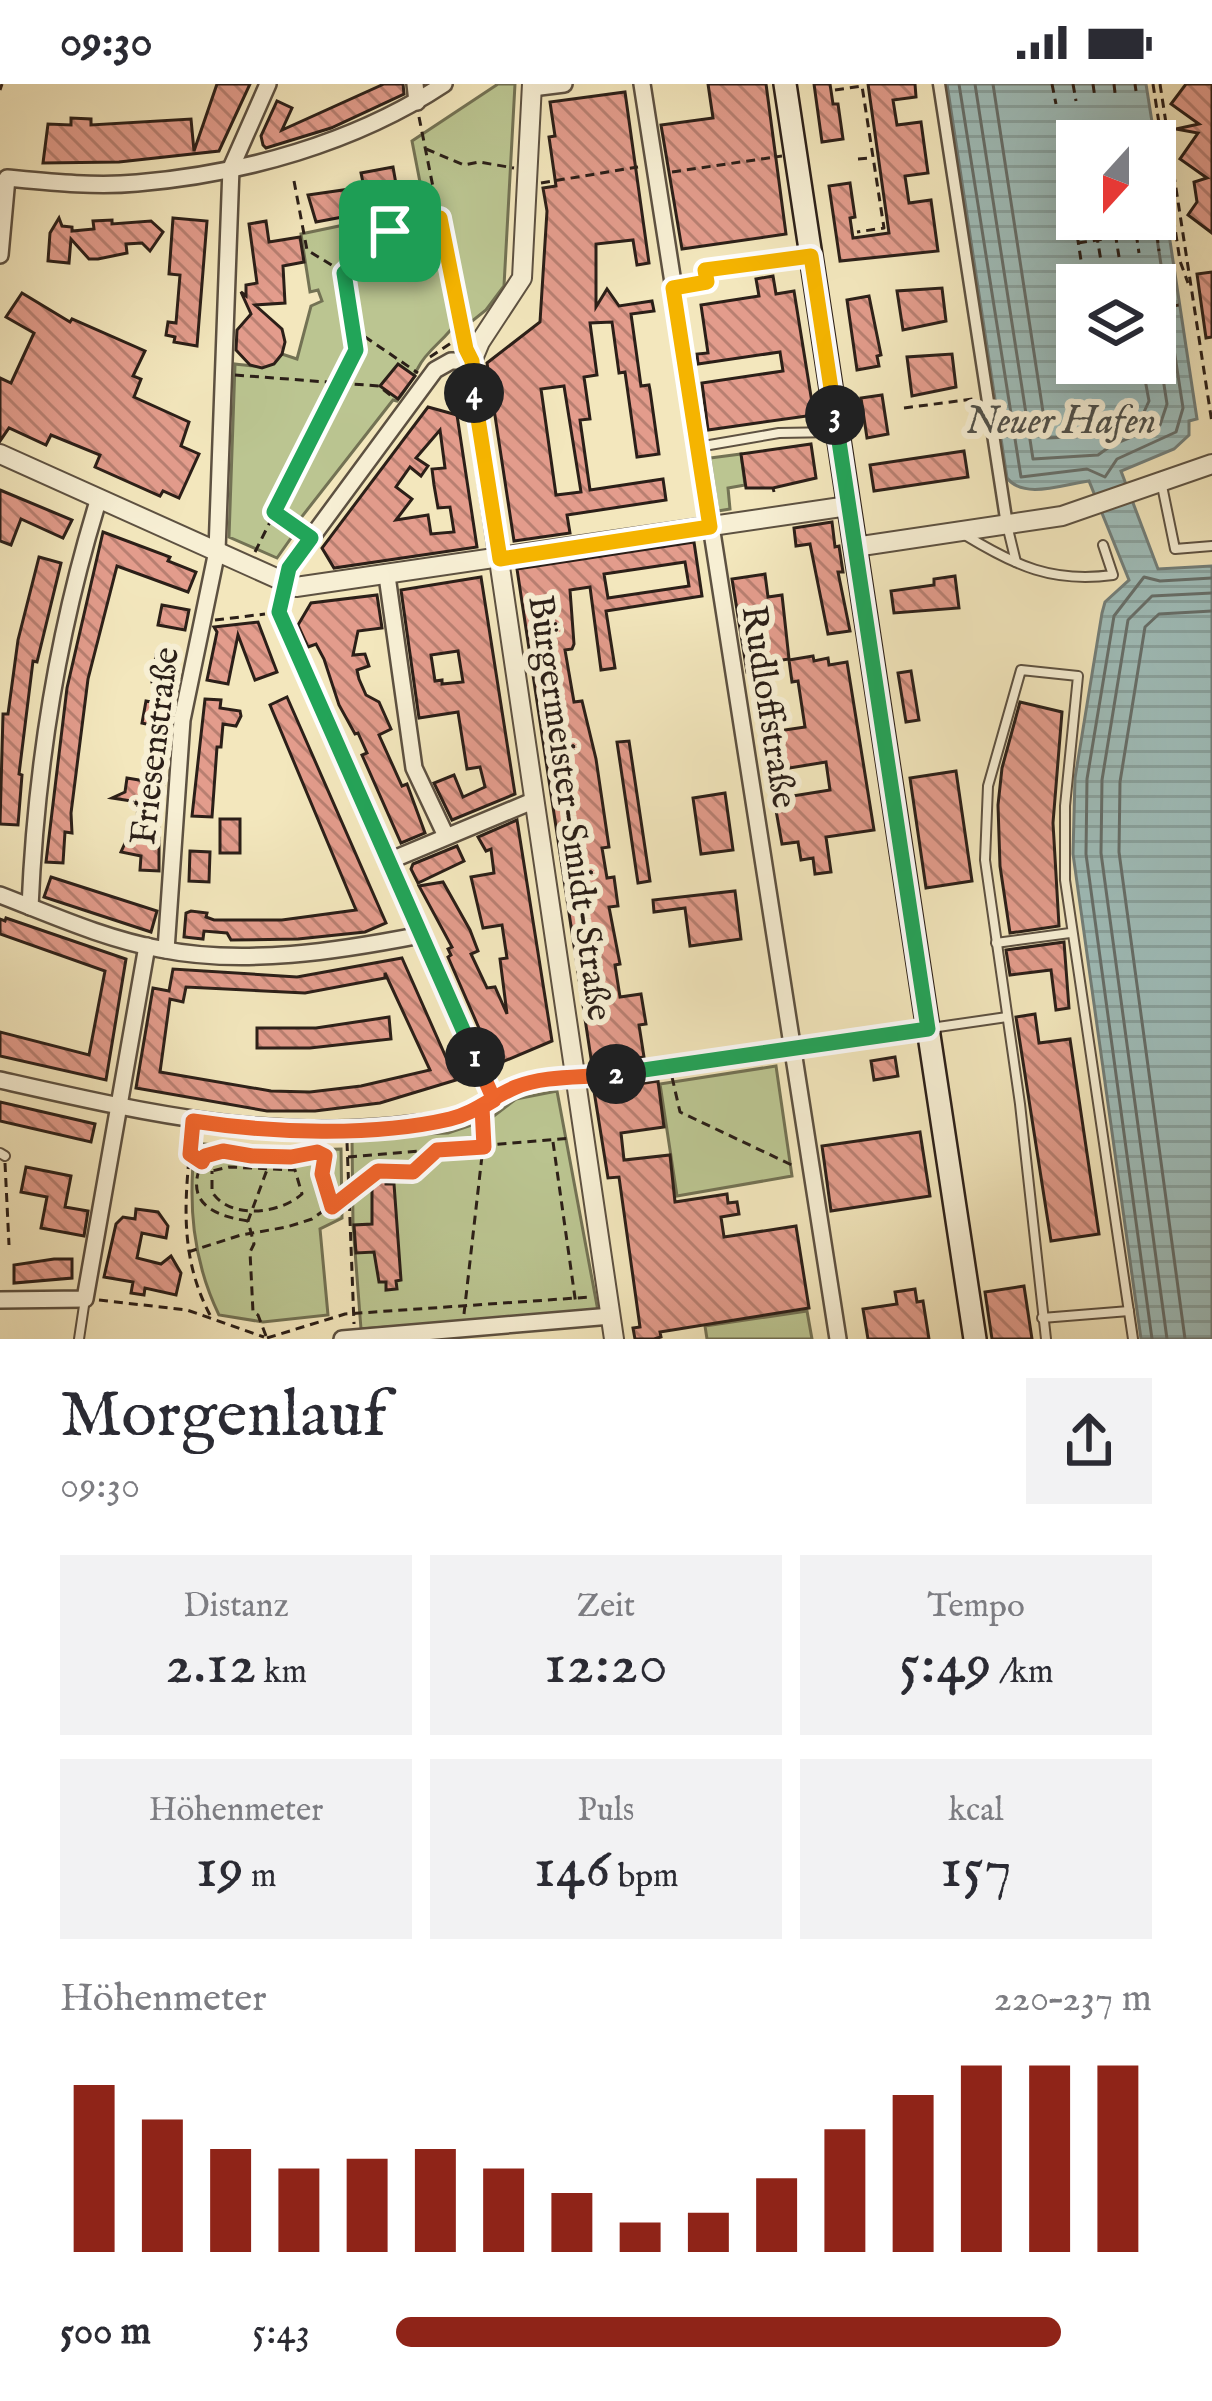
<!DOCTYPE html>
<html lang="de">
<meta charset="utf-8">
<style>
:root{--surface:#fff;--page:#f2f2f3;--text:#2b2b33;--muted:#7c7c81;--accent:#8f2418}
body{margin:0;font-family:"IM FELL English",serif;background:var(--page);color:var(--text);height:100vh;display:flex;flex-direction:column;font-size:45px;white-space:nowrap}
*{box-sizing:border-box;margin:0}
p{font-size:39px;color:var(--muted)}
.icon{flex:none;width:66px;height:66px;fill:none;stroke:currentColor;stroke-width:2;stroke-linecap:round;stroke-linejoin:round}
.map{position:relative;height:1255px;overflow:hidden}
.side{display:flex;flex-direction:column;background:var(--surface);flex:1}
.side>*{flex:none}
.needle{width:78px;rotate:201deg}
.fabs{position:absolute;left:1056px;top:36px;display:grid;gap:24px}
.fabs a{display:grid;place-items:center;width:120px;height:120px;border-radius:0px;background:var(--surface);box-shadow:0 12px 48px #0002;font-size:60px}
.pin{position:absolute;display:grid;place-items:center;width:102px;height:102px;color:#fff;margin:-51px;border-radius:24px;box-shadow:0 6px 18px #0006}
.km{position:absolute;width:60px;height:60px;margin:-30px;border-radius:50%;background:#222;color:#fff;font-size:33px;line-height:60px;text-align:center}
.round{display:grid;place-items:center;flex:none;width:126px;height:126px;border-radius:0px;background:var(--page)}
.overview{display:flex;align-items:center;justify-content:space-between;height:204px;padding:0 60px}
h1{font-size:66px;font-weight:600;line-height:90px}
.figures{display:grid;grid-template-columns:repeat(3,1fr);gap:18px;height:204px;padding:12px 60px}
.figures div{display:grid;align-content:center;border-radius:0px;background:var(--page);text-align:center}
.figures b{font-size:60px;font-weight:600}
.figures small{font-size:33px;font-weight:400}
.figures p{font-size:33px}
.chart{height:336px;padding:24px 60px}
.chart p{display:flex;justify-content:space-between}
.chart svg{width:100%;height:216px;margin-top:12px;stroke:var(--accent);stroke-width:6}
ul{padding:0 60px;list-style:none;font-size:39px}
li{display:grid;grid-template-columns:192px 144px 1fr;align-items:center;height:90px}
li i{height:30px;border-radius:15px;background:var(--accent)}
.status{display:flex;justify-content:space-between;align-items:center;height:84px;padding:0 60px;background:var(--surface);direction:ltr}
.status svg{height:33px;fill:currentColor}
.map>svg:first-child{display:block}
.green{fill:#bbc591;stroke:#737254;stroke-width:3}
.water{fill:url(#water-rules);stroke:#717e7a;stroke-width:3;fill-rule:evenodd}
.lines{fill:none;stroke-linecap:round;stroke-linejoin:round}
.shore{stroke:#656e6a;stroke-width:3}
.building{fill:url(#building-back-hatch);stroke:#2b1f18;stroke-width:3;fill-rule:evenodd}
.service-casing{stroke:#5d5141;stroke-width:12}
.pedestrian-casing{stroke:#5d5141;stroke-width:15}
.minor-casing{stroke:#5d5141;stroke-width:20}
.tertiary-casing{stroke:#5d5141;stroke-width:22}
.secondary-casing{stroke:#2b1f18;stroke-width:26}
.path{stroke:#2b1f18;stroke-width:3;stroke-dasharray:9 6;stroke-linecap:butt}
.service{stroke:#f7efd4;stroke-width:8}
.pedestrian{stroke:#f7efd4;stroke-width:10}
.minor{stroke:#f7efd4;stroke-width:15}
.tertiary{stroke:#f7efd4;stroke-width:18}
.secondary{stroke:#f7efd4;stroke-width:21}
.split-1-casing{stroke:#fff;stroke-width:24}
.split-2-casing{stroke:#fff;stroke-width:24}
.split-3-casing{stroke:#fff;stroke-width:24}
.split-4-casing{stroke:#fff;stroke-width:24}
.split-5-casing{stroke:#fff;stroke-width:24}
.split-1{stroke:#22a559;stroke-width:15}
.split-2{stroke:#f0652b;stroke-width:15}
.split-3{stroke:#22a559;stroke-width:15}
.split-4{stroke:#f5b400;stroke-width:15}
.split-5{stroke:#f5b400;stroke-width:15}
.labels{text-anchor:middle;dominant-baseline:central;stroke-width:12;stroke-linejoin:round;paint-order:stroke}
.street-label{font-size:36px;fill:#2b1f18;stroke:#f7efd4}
.water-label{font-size:39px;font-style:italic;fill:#4e4f49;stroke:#f7efd4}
</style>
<div class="status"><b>09:30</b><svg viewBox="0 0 49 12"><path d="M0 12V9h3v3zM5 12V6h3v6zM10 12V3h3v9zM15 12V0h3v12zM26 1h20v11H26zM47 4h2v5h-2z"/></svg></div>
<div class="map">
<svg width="1212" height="1255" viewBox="0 0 1212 1255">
<defs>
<pattern id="water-rules" width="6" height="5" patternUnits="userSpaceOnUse" patternTransform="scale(3)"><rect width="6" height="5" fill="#9fbebb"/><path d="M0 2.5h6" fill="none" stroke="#89a3a0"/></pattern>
<pattern id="building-back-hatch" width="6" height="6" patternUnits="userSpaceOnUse" patternTransform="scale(3)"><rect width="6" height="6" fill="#e39c8c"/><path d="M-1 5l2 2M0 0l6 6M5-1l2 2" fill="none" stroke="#b87f71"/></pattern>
</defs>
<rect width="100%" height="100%" fill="#f3e7bd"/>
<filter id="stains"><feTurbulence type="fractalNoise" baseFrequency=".00167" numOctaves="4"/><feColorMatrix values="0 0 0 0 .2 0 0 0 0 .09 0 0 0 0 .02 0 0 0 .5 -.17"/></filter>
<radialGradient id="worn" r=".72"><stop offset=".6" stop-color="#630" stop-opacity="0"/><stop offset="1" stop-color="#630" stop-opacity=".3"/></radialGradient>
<g class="green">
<path d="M498,0H515L504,202L486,226L471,238L457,237C447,255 427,265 418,284C412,295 406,306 397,317L393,316L293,444L296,447L277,474L229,453L235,280C256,282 268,287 282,270L297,275L311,222L322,217L318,206L310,208L301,150L425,124L412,57Z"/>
<polygon points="741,370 745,401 728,404 730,425 718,427 710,374"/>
<polygon points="776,982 792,1092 677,1112 660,1000"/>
<polygon points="557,1007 598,1227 361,1245 353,1141 352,1053 448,1049 490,1035 516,1015"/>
<path d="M195,1059L269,1067L341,1065L342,1134L320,1145L328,1231L263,1238L219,1231C192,1175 188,1119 195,1059Z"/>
<polygon points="807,1227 812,1255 707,1255 705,1242"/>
</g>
<path class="water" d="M947,0H1146L1155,57H1077V135H1155V58L1197,335L1189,337V351L1174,365L1121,387L1158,485L1212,482V1255H1141L1073,770L1075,694L1102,529L1105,518L1129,496L1089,397C1064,400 1024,416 1007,394ZM1077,201H1155V279H1077Z"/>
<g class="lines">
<g class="shore">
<polyline points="959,0 1021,393 1087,385 1105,393 1117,375 1176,348 1183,324 1154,135"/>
<polyline points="975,0 1033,375 1098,371 1112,361 1160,341 1167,320 1155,243"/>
<polyline points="993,0 1047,354 1092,352 1144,328 1149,317 1142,279"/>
<polyline points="1152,1255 1086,770 1087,695 1114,532 1144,493 1160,497 1212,494"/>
<polyline points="1167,1255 1101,769 1102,696 1128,536 1152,512 1212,509"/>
<polyline points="1185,1255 1119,768 1120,698 1145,543 1159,530 1212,527"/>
</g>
</g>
<g class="building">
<polygon points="217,0 250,0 219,67 119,78 43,79 48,40 71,41 71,34 91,35 91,41 191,35 194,67"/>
<polygon points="384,0 403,0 404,10 331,44 266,64 263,61 261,52 277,17 292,24 282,46"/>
<polygon points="708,0 766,0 786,150 682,165 661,41 713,34"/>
<polygon points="814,0 830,0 833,20 838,20 843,55 822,58"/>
<polygon points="868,0 915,0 916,13 893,16 897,41 921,38 928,89 905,92 909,119 931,116 938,167 840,177 829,102 850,99 855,133 850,134 853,154 889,149"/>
<polygon points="1186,0 1212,0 1212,149 1188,131 1197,118 1194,98 1207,94 1180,75 1198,49 1176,45 1199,40 1171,20"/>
<path d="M625,8L649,179L637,181L633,156L596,160V223L607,205L619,222L652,217L654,227L631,230L641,302L649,301L650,306L659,370L637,373L625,288L619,289L612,238L590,239L597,291L584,293L590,335L580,336L590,406L663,395L666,416L567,431L570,449L514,457L487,279L540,238L547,127L543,104L556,102L549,53L555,52L550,18ZM564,302L581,408L556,411L541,305Z"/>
<polygon points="393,83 396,100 365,108 361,89"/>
<polygon points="364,103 369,128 316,138 308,111"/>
<polygon points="59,134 62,142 72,143 72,147 94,145 93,137 112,136 112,140 151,137 163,148 150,167 142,159 126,160 127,169 98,175 89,175 71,155 69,179 48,177 50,149"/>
<polygon points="173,134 207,137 197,262 174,258 175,253 166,251 168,238 176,239 180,191 169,190"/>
<polygon points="266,137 269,158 300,153 304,178 283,182 285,219 255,221 282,245 285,258 282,270 274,280 262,284 250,281 236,266 237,246 251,230 241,208 246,212 246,201 257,199 249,140"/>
<polygon points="1212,188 1212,253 1206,254 1197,190"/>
<polygon points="773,192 776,210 794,207 814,331 708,346 702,299 783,287 780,268 698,280 697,270 708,269 701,221 759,212 756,195"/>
<polygon points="942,204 946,237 903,246 897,207"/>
<polygon points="22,209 70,238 72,235 145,267 133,292 141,295 134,313 189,338 181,362 199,370 179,414 163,407 160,412 95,383 100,371 51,351 46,361 9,344 0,357 0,294 11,299 34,249 6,233"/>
<polygon points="869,212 881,271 877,272 879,282 857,286 847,216"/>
<polygon points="952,270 956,303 912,312 907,273"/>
<polygon points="398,280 415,292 398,315 380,302"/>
<polygon points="882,311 888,350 867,354 861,314"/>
<path d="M428,323L457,331L477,463L334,484L322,464ZM440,346L445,384L432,385L434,401L438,424L450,423L454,448L431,450L428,431L396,436L412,415L396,403L410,383L421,392L428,382L416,374Z"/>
<polygon points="811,360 816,394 773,404 746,404 741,370"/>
<polygon points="964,367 968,393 874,407 870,381"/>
<polygon points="0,406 72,436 63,454 21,435 11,461 0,457"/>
<polygon points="832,438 835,463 839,462 843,488 838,488 850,547 828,550 810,460 796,462 794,444"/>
<polygon points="103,448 170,473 168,477 196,488 188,508 117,482 88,595 71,729 72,749 65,748 63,779 46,778 67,604"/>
<path d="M694,458L702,512L606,527L615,584L601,586L590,503L570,506L574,560L572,565L565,566L574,618L582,617L596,675L609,763L602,764L607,794L614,793L618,822L609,823L620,880L615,881L620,913L641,910L646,940L639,941L644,973L592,981L517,485ZM685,478L689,502L608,514L604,490Z"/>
<polygon points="39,473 61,479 37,578 33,577 19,690 22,691 18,741 0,740 3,630 8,630 18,556"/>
<polygon points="765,490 768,513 782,511 789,575 769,578 770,585 747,588 732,495"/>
<polygon points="955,492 959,524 894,529 891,507 934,501 934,495"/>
<path d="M481,493L515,710L452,736L434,699L454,691L463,713L485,703L480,683L467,685L458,628L419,634L401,506ZM458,567L463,598L442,600V596L435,597L431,571Z"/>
<polygon points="377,511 382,544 358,547 353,571 365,570 369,582 357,586 359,595 366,611 379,618 391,645 379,651 402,702 407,700 425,749 401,759 362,671 367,669 358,649 355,650 339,621 324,575 316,560 308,563 298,541 311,519"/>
<polygon points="162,521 189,526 185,546 158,541"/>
<polygon points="258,538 277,588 255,596 238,551 228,600 207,596 217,548 214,543"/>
<polygon points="156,571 178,575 174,601 152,598"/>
<polygon points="813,572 814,577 828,574 829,581 847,578 874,746 826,753 831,788 815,790 813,774 801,776 798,758 782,760 774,715 830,706 826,678 771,687 765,649 805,643 798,597 792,598 789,576"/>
<polygon points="911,587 919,636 906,638 898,589"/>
<polygon points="287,613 386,839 365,848 298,855 231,856 227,849 204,847 203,855 184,853 186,829 191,827 207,829 206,833 214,836 282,836 356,826 270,621"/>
<polygon points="205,615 221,616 220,624 240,627 241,632 236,642 223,640 221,663 217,663 212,733 192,732"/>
<polygon points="146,617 173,622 169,641 162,640 159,660 165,661 163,685 147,683 153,698 165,700 149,705 145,728 159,729 159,787 140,786 141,772 121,768 126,757 136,755 138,718 112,714 125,708 127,694 145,697 151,641 142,639"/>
<polygon points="1020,618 1062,628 1053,739 1059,842 1010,849 1000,782 998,721 1002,684"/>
<polygon points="629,657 650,797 638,799 617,658"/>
<polygon points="956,687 972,797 926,804 910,694"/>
<polygon points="725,709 733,766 701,770 693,714"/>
<rect x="220" y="735" width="20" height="34"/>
<polygon points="517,736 552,957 495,981 448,873 451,871 448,865 452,863 419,802 443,798 470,846 478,867 471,870 487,904 495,903 507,930 500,875 507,874 502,841 483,844 471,793 494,789 491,765 486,767 478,753"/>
<polygon points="457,762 464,777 418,799 411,785 413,780"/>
<polygon points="190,767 210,768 209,798 189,797"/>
<polygon points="51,793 157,827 151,848 44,813"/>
<polygon points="735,807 741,855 690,862 685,824 654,828 653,816"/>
<polygon points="6,834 126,875 106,996 0,972 0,948 89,971 105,887 0,850 0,835 5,837"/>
<polygon points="1064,858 1069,924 1056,926 1051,886 1010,891 1006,866"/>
<path d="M402,874L456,996L380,1019L315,1027H267L136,1004L153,904L169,907L173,885L297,893ZM385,889L430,986L361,1002L310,1008L271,1007L160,988L170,915L183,918L186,903L305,909L385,894Z"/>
<polygon points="1035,930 1039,959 1070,955 1099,1150 1051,1157 1016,933"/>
<polygon points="389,933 391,955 310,964 257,964 257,944 316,944"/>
<polygon points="895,973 898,992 874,996 871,977"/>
<polygon points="658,997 664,1043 621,1049 624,1076 670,1071 675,1118 727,1110 728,1119 737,1118 739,1130 721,1133 724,1153 796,1142 809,1224 660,1248 661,1253 654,1255 635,1255 633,1244 640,1243 619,1093 608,1094 594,1007"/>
<polygon points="0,1018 95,1040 91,1058 0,1037"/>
<polygon points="920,1048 930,1112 831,1127 822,1062"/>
<polygon points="26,1083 71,1092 65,1123 88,1127 84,1152 41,1144 47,1113 21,1108"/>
<polygon points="386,1093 386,1100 394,1100 401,1196 396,1197 397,1205 386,1206 386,1198 379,1198 374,1168 356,1169 354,1141 372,1140 372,1102 376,1101 376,1094"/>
<polygon points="136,1125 158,1128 168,1142 166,1154 142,1149 137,1174 161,1180 171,1172 181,1189 176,1211 145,1204 144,1211 131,1209 133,1198 104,1193 116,1140 123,1133 135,1135"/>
<polygon points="54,1175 72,1175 72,1194 14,1199 14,1181"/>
<polygon points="1024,1202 1032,1255 992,1255 985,1208"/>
<polygon points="915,1205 917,1218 923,1217 929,1255 868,1255 863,1225 897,1220 895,1208"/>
</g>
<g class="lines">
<g class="service-casing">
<g id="service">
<polyline points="673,204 707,198 705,186 809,172"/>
<polyline points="698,363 779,349 836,348"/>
<polyline points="1161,397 1175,465 1212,462"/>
<polyline points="1007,441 1016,478"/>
<path d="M965,451C1016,482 1052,499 1113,491L1103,461"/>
<polyline points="996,859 1070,849"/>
<polyline points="931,944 1007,933"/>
<polyline points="0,1069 5,1072"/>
<polyline points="1042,1234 1129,1227"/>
<polyline points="79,1255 85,1215"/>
<polyline points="1046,1255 1020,1020 985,776 988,702 1021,586 1078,592 1065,722 1065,796 1133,1255"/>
</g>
</g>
<g class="pedestrian-casing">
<polyline id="pedestrian" points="939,0 1007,441"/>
</g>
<g class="minor-casing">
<g id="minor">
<polyline points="415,0 417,18"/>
<polyline points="642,0 838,1255"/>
<polyline points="532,4 564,0"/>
<path d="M0,171L7,94C49,98 95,103 137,99C243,90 355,59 444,0"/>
<polyline points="472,277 451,277 435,286 289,484 279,528 494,1016"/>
<polyline points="387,492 414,684 446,752"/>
<polyline points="389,777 535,716"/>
<path d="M0,811C52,831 105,855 160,865C244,882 339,867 421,851"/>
<path d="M30,823C36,682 57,549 99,414"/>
<polyline points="166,866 182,636 217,467 231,84 268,0"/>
<path d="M0,996C142,1028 272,1059 419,1039C437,1037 456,1035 473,1028C490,1021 504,1008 521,1002C539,996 557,996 576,995L928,945"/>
<polyline points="0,1216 85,1215 147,862"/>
<polyline points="342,1255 611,1232"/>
</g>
</g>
<g class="tertiary-casing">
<g id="tertiary">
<polyline points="532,0 522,194 480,258 472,277 472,293 614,1255"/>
<polyline points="0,370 296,503 848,422"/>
<polyline points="855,463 1062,432 1212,380"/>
</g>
</g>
<g class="secondary-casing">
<polyline id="secondary" points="785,0 975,1255"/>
</g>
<g class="path">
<polyline points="1052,0 1056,20"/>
<polyline points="1073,0 1076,17"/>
<polyline points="1093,0 1095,14"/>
<polyline points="1114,0 1115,9"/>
<polyline points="1135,0 1136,7"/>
<polyline points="1153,0 1180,177 1188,199"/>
<polyline points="1160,0 1212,339"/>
<polyline points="0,6 2,0"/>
<polyline points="835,6 862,2 884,144 857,148"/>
<polyline points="419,33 463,253"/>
<polyline points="1141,44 1143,57"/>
<polyline points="1122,48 1123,57"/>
<polyline points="1101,53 1101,57"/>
<polyline points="1061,59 1068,105"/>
<polyline points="426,65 464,81 479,78 514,84"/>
<polyline points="1155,67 1156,67"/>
<polyline points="858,75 872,74"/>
<polyline points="1066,81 1077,80"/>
<polyline points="672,88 782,72"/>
<polyline points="294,97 307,166 343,188"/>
<polyline points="541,99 638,83"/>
<polyline points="1094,135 1101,177"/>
<polyline points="1113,135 1119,173"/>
<polyline points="1134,135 1139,169"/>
<polyline points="1155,135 1159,167"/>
<polyline points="1075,137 1082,183"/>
<polyline points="1078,159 1168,145"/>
<polyline points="345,188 390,147 438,135"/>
<polyline points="1155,225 1179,221"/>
<polyline points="352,244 418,289"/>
<polyline points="430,273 463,251"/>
<polyline points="235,291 379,302 395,315"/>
<polyline points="904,324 973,315"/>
<polyline points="773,404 774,408"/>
<polyline points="275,429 302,448"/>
<polyline points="255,468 356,266 344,189"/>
<polyline points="215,536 265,530"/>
<polyline points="672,993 680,1028 796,1083"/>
<path d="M192,1046C185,1112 178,1170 210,1231"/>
<polyline points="347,1058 354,1240"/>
<polyline points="553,1058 576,1221"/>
<path d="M190,1069L212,1087L229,1083L295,1086L302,1110C280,1130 230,1136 212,1108V1087"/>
<polyline points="348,1073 571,1054"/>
<polyline points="5,1079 9,1161"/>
<path d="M248,1137C209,1131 182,1116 205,1072C230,1062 259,1073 286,1073C300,1073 311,1067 325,1072L322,1090L331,1121"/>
<polyline points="188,1168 241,1151 287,1143 312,1135 378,1087 413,1088 437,1066"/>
<polyline points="99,1216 187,1226 264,1253"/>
<polyline points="464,1230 483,1063 483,1037"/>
<polyline points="266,1252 258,1231 253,1228 250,1168 254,1160 248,1137 271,1075"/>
<polyline points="267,1254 345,1230 591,1213"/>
</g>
<use href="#service" class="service"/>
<use href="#pedestrian" class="pedestrian"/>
<use href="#minor" class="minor"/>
<use href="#tertiary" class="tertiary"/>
<use href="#secondary" class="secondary"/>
</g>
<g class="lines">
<g class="split-1-casing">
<polyline id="split-1" points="390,147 344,189 356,266 274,428 311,454 289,484 279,528 475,973"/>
</g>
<g class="split-2-casing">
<path id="split-2" d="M475,973L494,1016L482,1023L484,1063L437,1066L413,1088L378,1087L332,1123L322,1090L325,1072L317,1068L291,1073L252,1072L223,1067L205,1072L202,1078L190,1070L193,1037C271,1049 373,1053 450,1035C475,1029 492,1013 516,1003C545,991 584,994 616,990"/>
</g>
<g class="split-3-casing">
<polyline id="split-3" points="616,990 928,945 835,331"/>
</g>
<g class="split-4-casing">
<polyline id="split-4" points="474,309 500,475 710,443 673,204 707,198 705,186 811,172 835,331"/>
</g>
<g class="split-5-casing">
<polyline id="split-5" points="390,147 440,134 466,265 472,277 474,309"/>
</g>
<use href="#split-1" class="split-1"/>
<use href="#split-2" class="split-2"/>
<use href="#split-3" class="split-3"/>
<use href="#split-4" class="split-4"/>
<use href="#split-5" class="split-5"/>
</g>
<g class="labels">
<g class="street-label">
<text transform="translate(768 623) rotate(81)">Rudloffstraße</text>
<text transform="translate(156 662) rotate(-83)">Friesenstraße</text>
<text transform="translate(569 724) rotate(82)">Bürgermeister-Smidt-Straße</text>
</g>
<g class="water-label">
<text x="1061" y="338">Neuer Hafen</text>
</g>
</g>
<rect width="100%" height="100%" filter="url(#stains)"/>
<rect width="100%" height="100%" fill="url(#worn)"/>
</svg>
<div class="fabs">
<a><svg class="needle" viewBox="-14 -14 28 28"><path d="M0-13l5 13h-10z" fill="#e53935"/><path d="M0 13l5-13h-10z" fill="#7c7c81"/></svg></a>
<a><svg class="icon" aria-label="layers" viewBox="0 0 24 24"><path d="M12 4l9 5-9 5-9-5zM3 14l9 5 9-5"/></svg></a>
</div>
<div class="pin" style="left:390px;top:147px;background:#1e9e55"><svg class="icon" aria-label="arrive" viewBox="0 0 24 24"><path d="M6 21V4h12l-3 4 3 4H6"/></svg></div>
<b class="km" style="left:475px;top:973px">1</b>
<b class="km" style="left:616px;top:990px">2</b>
<b class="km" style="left:835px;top:331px">3</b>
<b class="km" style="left:474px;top:309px">4</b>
</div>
<section class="side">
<div class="overview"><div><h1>Morgenlauf</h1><p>09:30</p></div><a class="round"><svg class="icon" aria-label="share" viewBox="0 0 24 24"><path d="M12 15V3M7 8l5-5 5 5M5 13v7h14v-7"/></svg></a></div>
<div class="figures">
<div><p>Distanz</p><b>2.12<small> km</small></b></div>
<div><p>Zeit</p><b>12:20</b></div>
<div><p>Tempo</p><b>5:49<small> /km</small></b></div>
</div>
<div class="figures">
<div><p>Höhenmeter</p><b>19<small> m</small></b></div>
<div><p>Puls</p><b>146<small> bpm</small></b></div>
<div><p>kcal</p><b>157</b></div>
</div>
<div class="chart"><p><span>Höhenmeter</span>220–237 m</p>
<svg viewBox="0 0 160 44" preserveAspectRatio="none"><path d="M5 44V10M15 44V17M25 44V23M35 44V27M45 44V25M55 44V23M65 44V27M75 44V32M85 44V38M95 44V36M105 44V29M115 44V19M125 44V12M135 44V6M145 44V6M155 44V6"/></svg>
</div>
<ul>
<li><b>500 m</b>5:43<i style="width:88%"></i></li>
</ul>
</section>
